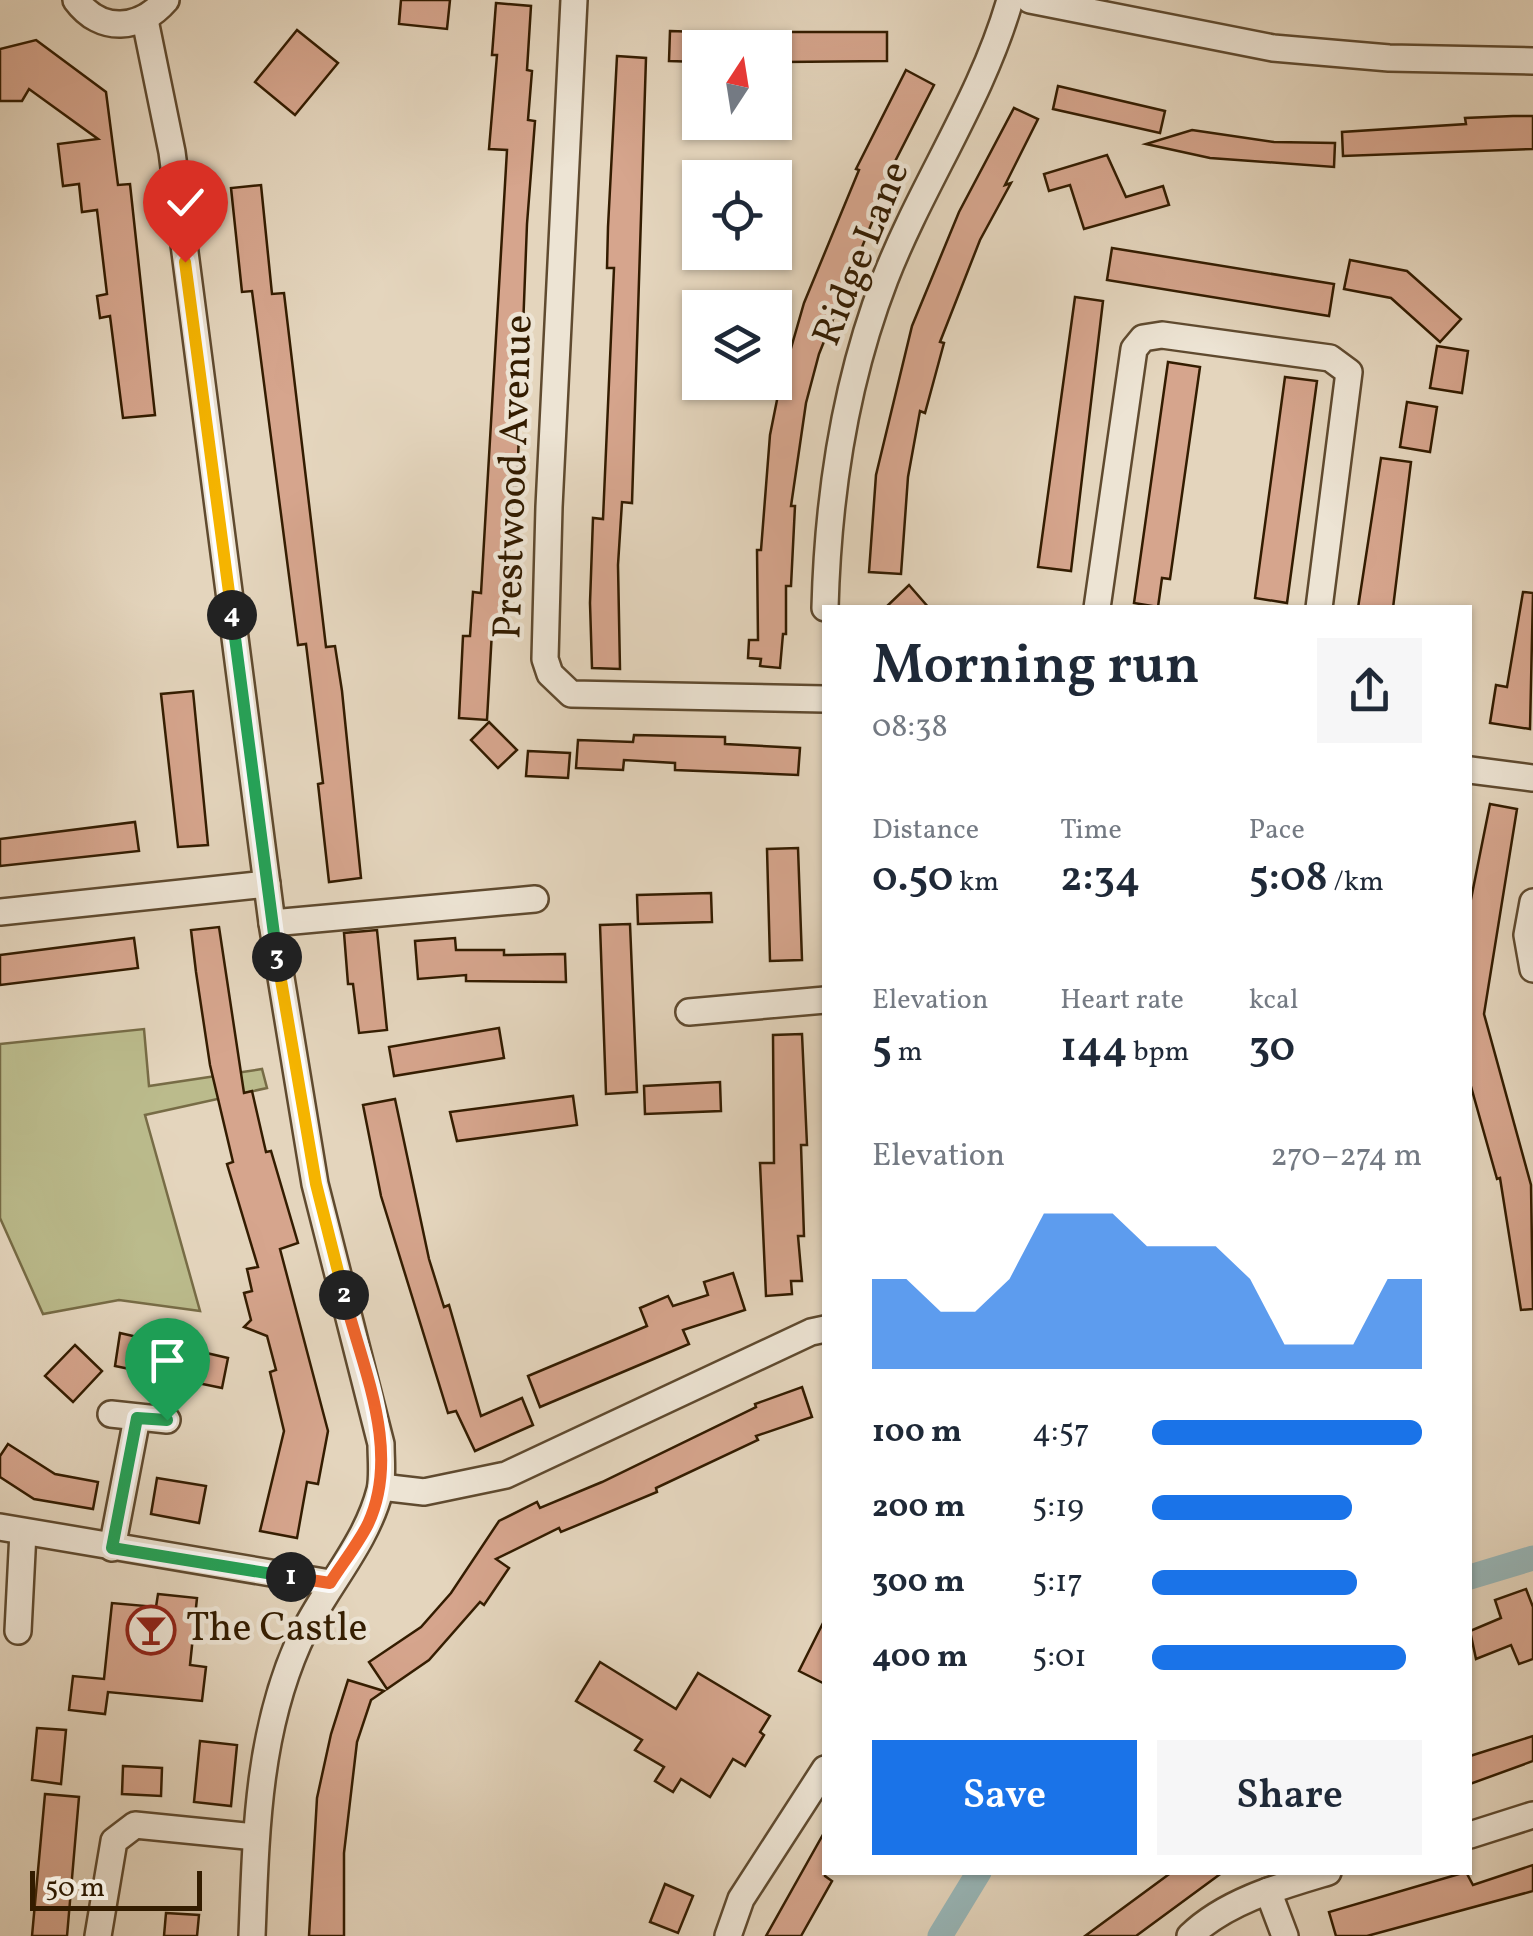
<!DOCTYPE html>
<meta charset="utf-8">
<style>
:root{--surface:#fff;--page:#f6f6f7;--text:#1f2937;--muted:#747a83;--accent:#1a73e8}
body{margin:0;font-family:Vollkorn,serif;background:var(--page);color:var(--text);height:100vh;display:flex;flex-direction:column;font-size:38px;white-space:nowrap}
*{box-sizing:border-box;margin:0}
p{font-size:32px;color:var(--muted)}
.icon{flex:none;width:55px;height:55px;fill:none;stroke:currentColor;stroke-width:2;stroke-linecap:round;stroke-linejoin:round}
.map{position:relative;flex:1;overflow:hidden}
.drawer{position:absolute;left:822px;top:605px;width:650px;height:1270px;display:flex;flex-direction:column;background:var(--surface);border-radius:0px;box-shadow:0 2px 8px #0004}
.drawer>*{flex:none}
.needle{width:65px;rotate:12deg}
.fabs{position:absolute;left:682px;top:30px;display:grid;gap:20px}
.fabs a{display:grid;place-items:center;width:110px;height:110px;border-radius:0px;background:var(--surface);box-shadow:0 2px 8px #0004;font-size:50px}
.scale{position:absolute;left:30px;bottom:25px;width:172px;box-sizing:border-box;padding-left:10px;border:5px solid #331c00;border-top:0;font-size:28px;line-height:35px;white-space:nowrap;color:#331c00;-webkit-text-stroke:8px #ede4d4;paint-order:stroke}
.pin{position:absolute;display:grid;place-items:center;width:85px;height:85px;color:#fff;margin:-102px -42px;border-radius:50% 50% 50% 0;rotate:-45deg;box-shadow:0 0 10px #0007}
.pin .icon{rotate:45deg}
.km{position:absolute;width:50px;height:50px;margin:-25px;border-radius:50%;background:#222;color:#fff;font-size:28px;line-height:50px;text-align:center}
.round{display:grid;place-items:center;flex:none;width:105px;height:105px;border-radius:0px;background:var(--page)}
.overview{display:flex;align-items:center;justify-content:space-between;height:170px;padding:0 50px}
h1{font-size:55px;font-weight:600;line-height:75px}
.stats{display:grid;grid-template-columns:repeat(3,1fr);gap:15px;height:170px;padding:10px 50px}
.stats div{display:grid;align-content:center}
.stats b{font-size:42px;font-weight:600}
.stats small{font-size:28px;font-weight:400}
.stats p{font-size:28px}
.chart{height:280px;padding:20px 50px}
.chart p{display:flex;justify-content:space-between}
.chart svg{width:100%;height:180px;margin-top:10px;fill:var(--accent);opacity:.7}
.action{display:flex;gap:20px;margin-top:auto;padding:20px 50px}
.action a{flex:1;height:115px;border-radius:0px;background:var(--accent);color:#fff;font-size:40px;font-weight:600;line-height:115px;text-align:center}
.action a+a{background:var(--page);color:var(--text)}
ul{padding:0 50px;list-style:none;font-size:32px}
li{display:grid;grid-template-columns:160px 120px 1fr;align-items:center;height:75px}
li i{height:25px;border-radius:12px;background:var(--accent)}
.map>svg:first-child{display:block}
.green{fill:#bbbb8c;stroke:#776c46;stroke-width:2.5}
.lines{fill:none;stroke-linecap:round;stroke-linejoin:round}
.canal{stroke:#98b7b9;stroke-width:25}
.building{fill:#d6a58d;stroke:#331c00;stroke-width:2.5}
.minor-casing{stroke:#5f4a2f;stroke-width:30}
.minor{stroke:#ede4d4;stroke-width:25}
.split-1-casing{stroke:#fff;stroke-width:20}
.split-2-casing{stroke:#fff;stroke-width:20}
.split-3-casing{stroke:#fff;stroke-width:20}
.split-4-casing{stroke:#fff;stroke-width:20}
.split-5-casing{stroke:#fff;stroke-width:20}
.split-1{stroke:#22a559;stroke-width:12}
.split-2{stroke:#f0652b;stroke-width:12}
.split-3{stroke:#f5b400;stroke-width:12}
.split-4{stroke:#22a559;stroke-width:12}
.split-5{stroke:#f5b400;stroke-width:12}
.labels{text-anchor:middle;dominant-baseline:central;stroke-width:9;stroke-linejoin:round;paint-order:stroke}
.street-label{font-size:40px;fill:#331c00;stroke:#ede4d4}
.poi-label{font-size:40px;fill:#331c00;stroke:#ede4d4;text-anchor:start}
</style>
<div class="map">
<svg width="1533" height="1936" viewBox="0 0 1533 1936">
<rect width="100%" height="100%" fill="#e4d5bd"/>
<filter id="stains"><feTurbulence type="fractalNoise" baseFrequency=".002" numOctaves="4"/><feColorMatrix values="0 0 0 0 .2 0 0 0 0 .09 0 0 0 0 .02 0 0 0 .5 -.17"/></filter>
<radialGradient id="worn" r=".72"><stop offset=".6" stop-color="#630" stop-opacity="0"/><stop offset="1" stop-color="#630" stop-opacity=".3"/></radialGradient>
<polygon class="green" points="144,1029 149,1086 262,1069 267,1088 145,1115 200,1311 119,1300 43,1314 0,1218 0,1044"/>
<g class="lines">
<g class="canal">
<polyline points="1470,1577 1533,1558"/>
<polyline points="940,1936 979,1872"/>
</g>
</g>
<g class="building">
<polygon points="401,0 450,0 447,29 399,24"/>
<polygon points="496,3 531,6 527,70 532,71 528,120 535,121 527,224 517,485 512,485 508,586 503,586 500,632 492,631 487,720 459,718 463,636 470,636 473,592 481,593 507,150 489,149 497,55 492,55"/>
<polygon points="297,30 338,63 295,115 255,82"/>
<polygon points="670,31 700,32 700,62 669,61"/>
<polygon points="784,32 887,32 887,61 784,62"/>
<polygon points="36,40 106,92 118,185 130,184 155,415 123,418 110,316 100,318 97,296 107,294 97,210 82,212 79,184 63,186 58,144 98,139 29,89 22,101 0,101 0,49"/>
<polygon points="617,56 646,58 632,503 622,502 618,565 620,669 592,668 590,603 593,518 603,519 614,268 607,268 608,227"/>
<polygon points="906,70 934,85 881,189 885,190 819,354 806,403 791,506 795,506 791,586 786,586 786,634 783,634 780,668 760,666 761,659 748,658 749,640 758,640 757,550 761,550 770,435 779,390 804,303 859,170 856,169"/>
<polygon points="1058,86 1165,111 1160,133 1053,109"/>
<polygon points="1014,108 1038,119 1005,185 1011,183 980,240 940,342 944,343 925,413 920,411 908,477 901,574 869,572 876,475 912,326 959,212"/>
<polygon points="1513,116 1533,116 1533,149 1343,156 1342,132 1466,124 1465,118"/>
<polygon points="1192,130 1274,142 1335,143 1334,167 1210,158 1146,144"/>
<polygon points="1107,155 1126,197 1163,186 1169,205 1084,229 1070,185 1049,191 1044,174"/>
<polygon points="261,185 272,294 284,293 326,647 335,646 342,691 361,878 329,882 318,784 323,783 306,644 298,645 252,291 242,292 231,188"/>
<polygon points="1112,248 1334,284 1329,316 1107,280"/>
<polygon points="1350,260 1407,271 1461,319 1440,342 1391,298 1344,289"/>
<polygon points="1075,297 1103,301 1071,571 1038,567"/>
<polygon points="1437,346 1468,351 1462,393 1430,388"/>
<polygon points="1168,362 1200,367 1170,579 1162,578 1158,607 1134,603"/>
<polygon points="1285,377 1317,381 1287,603 1255,598"/>
<polygon points="1407,402 1437,407 1430,452 1400,447"/>
<polygon points="1381,458 1411,462 1393,608 1358,608"/>
<polygon points="909,585 929,608 885,608"/>
<polygon points="1523,592 1533,593 1530,729 1490,723 1496,685 1507,687"/>
<polygon points="193,691 208,845 178,847 161,694"/>
<polygon points="489,722 517,750 498,768 471,740"/>
<polygon points="634,735 725,737 725,744 800,748 798,775 675,770 675,763 624,760 623,770 576,768 578,740 633,742"/>
<polygon points="528,751 570,753 568,778 526,776"/>
<polygon points="1490,804 1517,809 1484,1014 1531,1185 1533,1309 1521,1310 1500,1178 1497,1179 1470,1083 1470,904"/>
<polygon points="135,822 139,851 0,866 0,839"/>
<polygon points="798,848 802,960 770,961 767,849"/>
<polygon points="711,893 712,922 638,924 637,895"/>
<polygon points="630,924 637,1092 606,1094 600,925"/>
<polygon points="219,927 244,1093 252,1091 266,1152 271,1151 298,1243 280,1249 328,1431 318,1484 307,1482 297,1538 260,1531 284,1431 270,1372 276,1370 267,1336 244,1327 251,1320 244,1293 252,1291 247,1269 258,1267 227,1164 233,1162 210,1065 196,972 191,930"/>
<polygon points="377,930 387,1030 359,1033 353,984 348,984 344,933"/>
<polygon points="134,938 138,968 0,985 0,955"/>
<polygon points="455,938 456,950 504,950 504,955 565,954 566,982 466,981 466,975 418,979 415,941"/>
<polygon points="499,1028 504,1058 394,1076 389,1047"/>
<polygon points="802,1034 807,1145 801,1145 804,1236 798,1236 802,1281 791,1281 792,1294 766,1296 760,1163 774,1163 773,1035"/>
<polygon points="720,1082 721,1111 645,1114 644,1086"/>
<polygon points="573,1096 577,1125 457,1141 450,1112"/>
<polygon points="395,1099 429,1259 444,1307 449,1305 481,1416 522,1398 533,1425 475,1451 456,1411 448,1413 381,1196 363,1105"/>
<polygon points="733,1273 745,1310 683,1330 689,1344 540,1407 528,1376 647,1326 640,1308 668,1296 673,1306 708,1295 704,1282"/>
<polygon points="120,1333 228,1358 222,1388 115,1366"/>
<polygon points="75,1345 102,1371 73,1402 45,1376"/>
<polygon points="802,1387 812,1417 756,1436 758,1440 656,1488 657,1492 561,1532 559,1528 496,1559 509,1568 484,1605 480,1602 429,1660 387,1689 369,1662 421,1627 451,1593 499,1521 537,1502 540,1508 602,1482 756,1407 755,1404"/>
<polygon points="8,1444 55,1474 98,1482 93,1509 34,1499 0,1477 0,1456"/>
<polygon points="157,1478 206,1486 199,1523 151,1514"/>
<polygon points="1526,1589 1533,1607 1533,1659 1519,1664 1511,1645 1476,1659 1470,1631 1501,1618 1495,1600"/>
<polygon points="158,1594 197,1598 190,1665 206,1667 202,1701 108,1692 105,1714 69,1710 73,1676 104,1679 112,1603 156,1607"/>
<polygon points="825,1619 825,1684 799,1671"/>
<polygon points="600,1662 676,1709 698,1673 770,1716 760,1732 764,1735 745,1766 733,1759 710,1797 681,1779 673,1792 655,1781 664,1767 635,1750 642,1740 576,1701"/>
<polygon points="348,1680 384,1691 371,1700 357,1742 344,1853 344,1936 309,1936 317,1798 331,1734"/>
<polygon points="37,1728 66,1730 61,1784 32,1780"/>
<polygon points="1533,1736 1533,1761 1470,1784 1470,1756"/>
<polygon points="200,1741 237,1745 231,1806 194,1802"/>
<polygon points="123,1766 162,1768 161,1796 122,1794"/>
<polygon points="45,1794 79,1797 67,1936 32,1936"/>
<polygon points="825,1831 825,1876 832,1881 801,1936 766,1936"/>
<polygon points="1533,1865 1533,1891 1367,1936 1336,1936 1329,1912 1466,1872 1473,1885"/>
<polygon points="1172,1872 1223,1872 1136,1936 1085,1936"/>
<polygon points="665,1884 693,1896 678,1933 650,1922"/>
<polygon points="166,1913 199,1915 197,1936 164,1936"/>
</g>
<g class="lines">
<g class="minor-casing">
<g id="minor">
<path d="M76,0C101,34 140,30 166,0"/>
<polyline points="574,0 549,507 545,659 550,674 571,694 825,699"/>
<polyline points="1030,0 1273,48 1389,58 1533,61"/>
<path d="M145,20L172,152L272,923L315,1184L381,1444C381,1459 383,1476 380,1490C366,1546 321,1592 298,1644C257,1737 256,1837 252,1936"/>
<path d="M825,608C828,495 844,385 885,279C922,184 982,98 1010,0"/>
<polyline points="1097,608 1134,349 1143,338 1162,335 1330,358 1349,372 1319,608"/>
<polyline points="1470,770 1533,778"/>
<polyline points="1533,902 1527,935 1533,969"/>
<polyline points="0,912 267,884"/>
<polyline points="272,923 535,899"/>
<polyline points="689,1012 825,1000"/>
<polyline points="111,1414 167,1420"/>
<polyline points="381,1487 424,1492 506,1475 811,1332 825,1329"/>
<polyline points="0,1527 330,1583"/>
<polyline points="112,1548 137,1418"/>
<polyline points="18,1631 23,1532"/>
<polyline points="1470,1835 1533,1815"/>
<polyline points="1268,1891 1285,1936"/>
<polyline points="98,1936 114,1841 135,1825 256,1837"/>
<polyline points="728,1936 741,1899 825,1769"/>
<path d="M1190,1936C1226,1901 1281,1886 1328,1872"/>
</g>
</g>
<use href="#minor" class="minor"/>
</g>
<g class="lines">
<g class="split-1-casing">
<polyline id="split-1" points="167,1420 137,1418 112,1548 291,1577"/>
</g>
<g class="split-2-casing">
<path id="split-2" d="M291,1577L330,1583C342,1564 358,1544 368,1524C402,1451 362,1367 344,1295"/>
</g>
<g class="split-3-casing">
<polyline id="split-3" points="277,957 316,1184 344,1295"/>
</g>
<g class="split-4-casing">
<polyline id="split-4" points="232,615 277,957"/>
</g>
<g class="split-5-casing">
<polyline id="split-5" points="185,262 232,615"/>
</g>
<use href="#split-1" class="split-1"/>
<use href="#split-2" class="split-2"/>
<use href="#split-3" class="split-3"/>
<use href="#split-4" class="split-4"/>
<use href="#split-5" class="split-5"/>
</g>
<defs>
<g id="bar-ring" transform="scale(2.5)"><circle r="9.5" fill="#ede4d4" stroke="#8f2418" stroke-width="1.5"/><path d="M-6-5H6L.8 .8V4.5H3.5V6h-7V4.5H-.8V.8Z" fill="#8f2418"/></g>
</defs>
<g fill-rule="evenodd">
<use href="#bar-ring" x="151" y="1630"/>
</g>
<g class="labels">
<g class="street-label">
<text transform="translate(863 254) rotate(-68)">Ridge Lane</text>
<text transform="translate(515 477) rotate(-88)">Prestwood Avenue</text>
</g>
<g class="poi-label">
<text x="186" y="1630">The Castle</text>
</g>
</g>
<rect width="100%" height="100%" filter="url(#stains)"/>
<rect width="100%" height="100%" fill="url(#worn)"/>
</svg>
<div class="fabs">
<a><svg class="needle" viewBox="-14 -14 28 28"><path d="M0-13l5 13h-10z" fill="#e53935"/><path d="M0 13l5-13h-10z" fill="#747a83"/></svg></a>
<a><svg class="icon" aria-label="locate" viewBox="0 0 24 24"><circle cx="12" cy="12" r="6"/><path d="M12 2v4M12 18v4M2 12h4M18 12h4"/></svg></a>
<a><svg class="icon" aria-label="layers" viewBox="0 0 24 24"><path d="M12 4l9 5-9 5-9-5zM3 14l9 5 9-5"/></svg></a>
</div>
<div class="scale">50 m</div>
<div class="pin" style="left:167px;top:1420px;background:#1e9e55"><svg class="icon" aria-label="arrive" viewBox="0 0 24 24"><path d="M6 21V4h12l-3 4 3 4H6"/></svg></div>
<div class="pin" style="left:185px;top:262px;background:#d93025"><svg class="icon" aria-label="check" viewBox="0 0 24 24"><path d="M5 12l5 5 9-10"/></svg></div>
<b class="km" style="left:291px;top:1577px">1</b>
<b class="km" style="left:344px;top:1295px">2</b>
<b class="km" style="left:277px;top:957px">3</b>
<b class="km" style="left:232px;top:615px">4</b>
<section class="drawer">
<div class="overview"><div><h1>Morning run</h1><p>08:38</p></div><a class="round"><svg class="icon" aria-label="share" viewBox="0 0 24 24"><path d="M12 15V3M7 8l5-5 5 5M5 13v7h14v-7"/></svg></a></div>
<div class="stats">
<div><p>Distance</p><b>0.50<small> km</small></b></div>
<div><p>Time</p><b>2:34</b></div>
<div><p>Pace</p><b>5:08<small> /km</small></b></div>
</div>
<div class="stats">
<div><p>Elevation</p><b>5<small> m</small></b></div>
<div><p>Heart rate</p><b>144<small> bpm</small></b></div>
<div><p>kcal</p><b>30</b></div>
</div>
<div class="chart"><p><span>Elevation</span>270–274 m</p>
<svg viewBox="0 0 160 44" preserveAspectRatio="none"><path d="M0 44V22L10 22L20 30L30 30L40 22L50 6L60 6L70 6L80 14L90 14L100 14L110 22L120 38L130 38L140 38L150 22L160 22V44z"/></svg>
</div>
<ul>
<li><b>100 m</b>4:57<i style="width:100%"></i></li>
<li><b>200 m</b>5:19<i style="width:74%"></i></li>
<li><b>300 m</b>5:17<i style="width:76%"></i></li>
<li><b>400 m</b>5:01<i style="width:94%"></i></li>
</ul>
<div class="action"><a>Save</a><a>Share</a></div>
</section>
</div>
